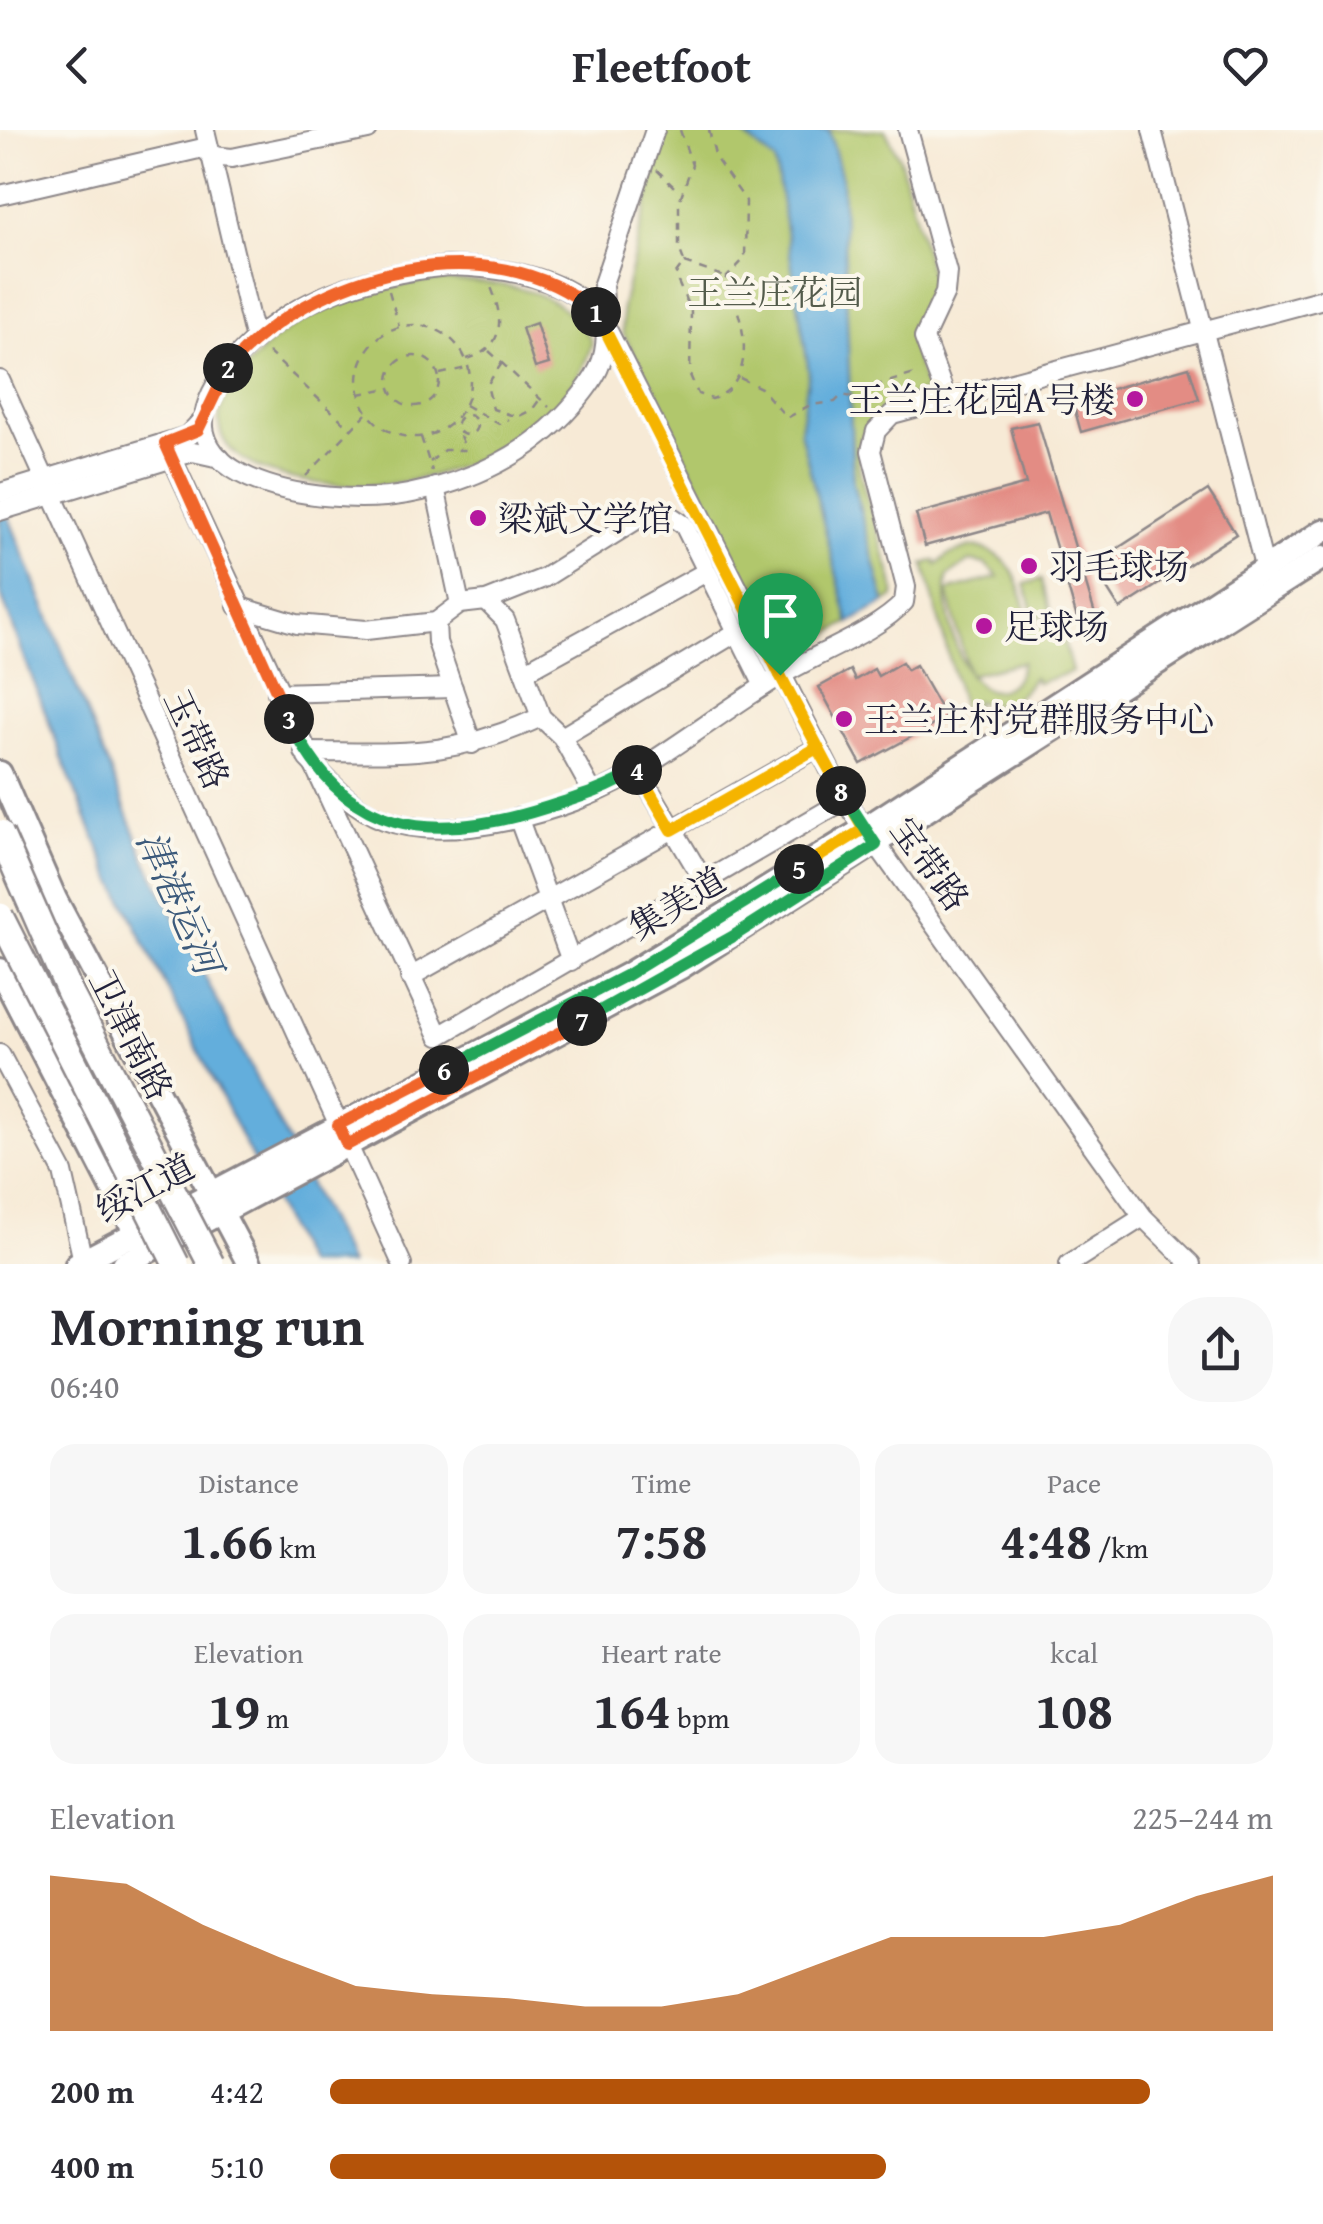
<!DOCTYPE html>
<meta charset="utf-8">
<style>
:root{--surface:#fff;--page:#f7f7f7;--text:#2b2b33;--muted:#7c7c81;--accent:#b45309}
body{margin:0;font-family:"Gentium Book Plus","Noto Serif SC",serif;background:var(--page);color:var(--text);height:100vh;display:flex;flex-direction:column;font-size:38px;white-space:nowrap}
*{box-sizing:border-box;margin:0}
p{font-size:32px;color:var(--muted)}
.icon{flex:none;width:55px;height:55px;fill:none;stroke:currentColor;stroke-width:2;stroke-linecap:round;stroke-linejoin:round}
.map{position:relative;height:1134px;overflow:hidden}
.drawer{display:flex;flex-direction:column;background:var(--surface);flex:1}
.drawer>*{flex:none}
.pin{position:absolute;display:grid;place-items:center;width:85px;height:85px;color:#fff;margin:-102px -42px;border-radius:50% 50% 50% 0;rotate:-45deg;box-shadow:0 0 10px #0007}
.pin .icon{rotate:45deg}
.km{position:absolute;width:50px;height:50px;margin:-25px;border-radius:50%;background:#222;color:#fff;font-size:28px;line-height:50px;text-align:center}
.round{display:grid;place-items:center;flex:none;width:105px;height:105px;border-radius:40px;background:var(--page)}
.summary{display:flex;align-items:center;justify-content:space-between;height:170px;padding:0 50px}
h1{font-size:55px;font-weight:700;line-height:75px}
.figures{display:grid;grid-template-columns:repeat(3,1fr);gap:15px;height:170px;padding:10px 50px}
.figures div{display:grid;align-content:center;border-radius:25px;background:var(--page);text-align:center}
.figures b{font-size:50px;font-weight:700}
.figures small{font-size:28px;font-weight:400}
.figures p{font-size:28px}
.chart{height:280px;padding:20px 50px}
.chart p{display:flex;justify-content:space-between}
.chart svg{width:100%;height:180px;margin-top:10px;fill:var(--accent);opacity:.7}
ul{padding:0 50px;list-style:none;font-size:32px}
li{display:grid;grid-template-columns:160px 120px 1fr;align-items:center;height:75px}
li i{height:25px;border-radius:12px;background:var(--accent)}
header{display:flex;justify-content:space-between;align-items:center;height:130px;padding:0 50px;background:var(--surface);font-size:45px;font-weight:700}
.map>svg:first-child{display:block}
.green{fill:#b1c76c;stroke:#6a7454;stroke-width:2.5;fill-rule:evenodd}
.water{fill:#64aedc;stroke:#43688c;stroke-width:2.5}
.building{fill:#e38c84}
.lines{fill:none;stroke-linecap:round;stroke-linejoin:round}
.minor-casing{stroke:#8c8688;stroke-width:22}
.major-casing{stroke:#8c8688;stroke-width:28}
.path{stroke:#8c8688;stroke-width:2.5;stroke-dasharray:8 8;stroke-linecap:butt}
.minor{stroke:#fff;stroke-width:18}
.major{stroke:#fff;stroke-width:22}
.highway-bridge-casing{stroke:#8c8688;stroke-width:30;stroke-linecap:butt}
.highway-bridge{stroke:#fff;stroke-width:25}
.split-1-casing{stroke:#fff;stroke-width:20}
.split-2-casing{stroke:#fff;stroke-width:20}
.split-3-casing{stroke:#fff;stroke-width:20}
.split-4-casing{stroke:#fff;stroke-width:20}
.split-5-casing{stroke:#fff;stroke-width:20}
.split-6-casing{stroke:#fff;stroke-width:20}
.split-7-casing{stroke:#fff;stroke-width:20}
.split-8-casing{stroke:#fff;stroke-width:20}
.split-9-casing{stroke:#fff;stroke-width:20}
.split-1{stroke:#f5b400;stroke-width:12}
.split-2{stroke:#f0652b;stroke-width:12}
.split-3{stroke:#f0652b;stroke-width:12}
.split-4{stroke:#22a559;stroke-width:12}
.split-5{stroke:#f5b400;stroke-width:12}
.split-6{stroke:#22a559;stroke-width:12}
.split-7{stroke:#f0652b;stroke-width:12}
.split-8{stroke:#22a559;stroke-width:12}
.split-9{stroke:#f5b400;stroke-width:12}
.poi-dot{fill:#b5179e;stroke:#fbf7ec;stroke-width:4}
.labels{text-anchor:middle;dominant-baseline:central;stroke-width:8;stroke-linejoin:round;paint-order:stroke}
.park-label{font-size:35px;fill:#545c4c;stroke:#fbf7ec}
.poi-label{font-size:35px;fill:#22223b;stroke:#fbf7ec;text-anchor:start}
.street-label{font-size:35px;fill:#22223b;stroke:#fbf7ec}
.water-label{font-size:38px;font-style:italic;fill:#3c5a7b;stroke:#fbf7ec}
</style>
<header><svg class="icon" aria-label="back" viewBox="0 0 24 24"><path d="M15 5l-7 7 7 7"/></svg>Fleetfoot<svg class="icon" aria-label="heart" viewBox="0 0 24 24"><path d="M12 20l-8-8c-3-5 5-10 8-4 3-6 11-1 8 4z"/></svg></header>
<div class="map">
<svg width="1323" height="1134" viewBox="0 0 1323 1134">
<rect width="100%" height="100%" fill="#fbf7ec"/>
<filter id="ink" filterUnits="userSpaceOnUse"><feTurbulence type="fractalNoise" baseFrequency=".01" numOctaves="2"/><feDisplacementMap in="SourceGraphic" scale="20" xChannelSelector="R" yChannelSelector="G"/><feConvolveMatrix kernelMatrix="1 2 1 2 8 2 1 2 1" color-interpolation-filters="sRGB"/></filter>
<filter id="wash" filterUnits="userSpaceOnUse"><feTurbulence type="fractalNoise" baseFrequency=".0048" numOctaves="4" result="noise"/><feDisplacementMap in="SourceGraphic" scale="40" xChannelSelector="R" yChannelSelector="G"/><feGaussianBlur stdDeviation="2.25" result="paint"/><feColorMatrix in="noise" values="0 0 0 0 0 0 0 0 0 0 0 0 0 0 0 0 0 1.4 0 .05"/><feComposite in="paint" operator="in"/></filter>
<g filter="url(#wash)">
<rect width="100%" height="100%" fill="#f7ead6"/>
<g class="green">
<path d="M664,0H885L900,29L932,149L912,215L926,261C825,296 861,340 884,422C888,437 896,453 894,467L789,526L733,426L623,203L622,177Z"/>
<path d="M432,150C491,152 561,152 592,212C579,262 539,300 494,322C457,340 411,354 370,356C329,358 224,347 219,294C217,271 239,246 254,229C296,182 371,157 432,150Z"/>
<path d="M971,417C1018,421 1020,461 1031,500L1059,492L1072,542L1037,553L1034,547C1020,571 1001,579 974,571L975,577L963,580L924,434L935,430L937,435L948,425ZM970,431L985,434L999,447L947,461L969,545L1022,532C1020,543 1016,553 1005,558C963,579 939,471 948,446Z"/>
<polygon points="1041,449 1051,483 1035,488 1025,454"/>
</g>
<g class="water">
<polygon points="738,0 829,0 842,48 853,353 885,473 849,493 800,301 809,242 775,31"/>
<polygon points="0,365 145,728 350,1134 305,1134 109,742 69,646 0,462"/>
</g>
<g id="blocks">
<g class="building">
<polygon points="536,193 549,234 535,238 522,198"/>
<polygon points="1189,237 1199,269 1081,302 1072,270"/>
<polygon points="1038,292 1102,508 1084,512 1046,383 925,416 916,384 1026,354 1011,298"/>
<polygon points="1208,360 1236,404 1120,479 1092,435"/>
<polygon points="902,532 907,540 916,535 946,588 861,634 819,557 850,540 855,550 874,539 878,546"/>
</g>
</g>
</g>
<g filter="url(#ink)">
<use href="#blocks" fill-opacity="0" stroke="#8c8688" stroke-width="2.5"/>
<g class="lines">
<g class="minor-casing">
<g id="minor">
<polyline points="205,0 255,210"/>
<polyline points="655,0 603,154 605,195 845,670 1143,1087 1191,1134"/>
<polyline points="908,0 947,142 945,163 924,208 946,267"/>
<polyline points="1152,0 1265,440"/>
<polyline points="0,65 203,18 212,26 232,28 368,0"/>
<path d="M448,136C500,137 574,146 605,195C609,229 595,250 572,276C530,324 471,352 408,364C323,380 127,350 236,228C290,168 370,144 448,136Z"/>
<polyline points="0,250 402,1134"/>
<polyline points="165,313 439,906 845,670"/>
<polyline points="435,357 460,474"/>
<polyline points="0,363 187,306 204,288"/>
<polyline points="0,381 193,322 220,328"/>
<polyline points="486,471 505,490 541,587 562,607 593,663"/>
<polyline points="237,476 297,494 366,500 436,492 460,474 486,471 544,448 646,384 663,381 684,395 764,556"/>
<polyline points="436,492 437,512 472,614"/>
<polyline points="526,541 706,442"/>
<polyline points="277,563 453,558"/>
<polyline points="562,607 737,502"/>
<path d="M304,622C402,622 450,629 541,587"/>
<path d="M307,628C330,652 352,678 384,690C450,715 568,681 627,647C679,616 727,578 780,546C815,524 877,502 904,472L906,457L871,321L876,301L892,284L1323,169"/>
<polyline points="638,640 705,753"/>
<polyline points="518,687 571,831"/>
<polyline points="410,847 817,618"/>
<polyline points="0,924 63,1042 83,1131"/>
<polyline points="1069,1134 1143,1087"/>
</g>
</g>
<g class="major-casing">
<g id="major">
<polyline points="0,643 55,769 249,1134"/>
<polyline points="0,840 143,1117"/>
<polyline points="77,1134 627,845 864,699 1323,401"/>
<polyline points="124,1134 681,837 1323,427"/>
</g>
</g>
<g class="path">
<polyline points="680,0 692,35 679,72 679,118 684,131"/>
<polyline points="709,0 716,29 746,71 745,128 725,149"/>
<polyline points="657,40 679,62"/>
<path d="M684,133L720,145C744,178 762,252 712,269L698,264L690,245L691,182L675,145Z"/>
<polyline points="389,161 399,196"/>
<circle cx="414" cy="251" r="56"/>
<polyline points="489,221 549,277"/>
<polyline points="268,222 351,299"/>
<circle cx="414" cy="251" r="25"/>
<path d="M467,229C505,218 504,189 491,157"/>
<polyline points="502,233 487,255 493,279 517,287 532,280 540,269"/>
<polyline points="440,244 466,238"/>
<polyline points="740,248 761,258 787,288 810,275 835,272 842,265 851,267 857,261 918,243"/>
<polyline points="359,264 389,258"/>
<polyline points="465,275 499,294 509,289"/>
<circle cx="467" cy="295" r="10"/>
<polyline points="421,307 432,341"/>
<polyline points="430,332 444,320 466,320 460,306"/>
<polyline points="306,346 366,284"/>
</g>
<use href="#minor" class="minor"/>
<use href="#major" class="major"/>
<g class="highway-bridge-casing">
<g id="highway-bridge">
<polyline points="0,703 70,863 211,1134"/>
<polyline points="0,786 176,1134"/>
</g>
</g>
<use href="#highway-bridge" class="highway-bridge"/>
</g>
</g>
<g class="lines" filter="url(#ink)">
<g class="split-1-casing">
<polyline id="split-1" points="596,182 780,545"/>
</g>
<g class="split-2-casing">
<path id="split-2" d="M228,238C310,141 492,93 596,182"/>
</g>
<g class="split-3-casing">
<polyline id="split-3" points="228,238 198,300 165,313 289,589"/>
</g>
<g class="split-4-casing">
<path id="split-4" d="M289,589C343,706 432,714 545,678C577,668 609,659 637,640"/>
</g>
<g class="split-5-casing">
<polyline id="split-5" points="637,640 672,700 817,618 864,699 799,739"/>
</g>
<g class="split-6-casing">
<polyline id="split-6" points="444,940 627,845 799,739"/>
</g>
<g class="split-7-casing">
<polyline id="split-7" points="444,940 338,995 347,1015 582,891"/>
</g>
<g class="split-8-casing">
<polyline id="split-8" points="582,891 732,807 876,715 841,661"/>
</g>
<g class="split-9-casing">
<polyline id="split-9" points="780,545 841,661"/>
</g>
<use href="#split-1" class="split-1"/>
<use href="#split-2" class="split-2"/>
<use href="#split-3" class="split-3"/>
<use href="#split-4" class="split-4"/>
<use href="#split-5" class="split-5"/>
<use href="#split-6" class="split-6"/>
<use href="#split-7" class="split-7"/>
<use href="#split-8" class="split-8"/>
<use href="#split-9" class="split-9"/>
</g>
<g class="poi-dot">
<circle cx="1135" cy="269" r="10"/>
<circle cx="478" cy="388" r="10"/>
<circle cx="1029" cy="436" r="10"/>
<circle cx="984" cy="496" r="10"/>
<circle cx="844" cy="589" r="10"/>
</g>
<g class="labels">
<g class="park-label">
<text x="775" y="162">王兰庄花园</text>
</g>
<g class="poi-label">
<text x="1115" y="269" text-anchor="end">王兰庄花园A号楼</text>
<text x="498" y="388">梁斌文学馆</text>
<text x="1049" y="436">羽毛球场</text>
<text x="1004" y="496">足球场</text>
<text x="864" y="589">王兰庄村党群服务中心</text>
</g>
<g class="street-label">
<text transform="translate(197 609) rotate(65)">玉带路</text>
<text transform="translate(930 734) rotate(54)">宝带路</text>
<text transform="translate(677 773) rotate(-31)">集美道</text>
<text transform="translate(131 905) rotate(63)">卫津南路</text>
<text transform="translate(145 1058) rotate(-28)">绥江道</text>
</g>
<g class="water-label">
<text transform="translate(180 772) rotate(66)">津港运河</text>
</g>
</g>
</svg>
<div class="pin" style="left:780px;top:545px;background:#1e9e55"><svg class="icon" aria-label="arrive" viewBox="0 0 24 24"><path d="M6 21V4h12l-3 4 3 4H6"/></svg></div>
<b class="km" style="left:596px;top:182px">1</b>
<b class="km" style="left:228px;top:238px">2</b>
<b class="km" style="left:289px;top:589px">3</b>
<b class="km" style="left:637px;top:640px">4</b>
<b class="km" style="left:799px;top:739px">5</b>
<b class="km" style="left:444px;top:940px">6</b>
<b class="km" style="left:582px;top:891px">7</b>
<b class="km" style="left:841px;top:661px">8</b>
</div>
<section class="drawer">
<div class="summary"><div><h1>Morning run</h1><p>06:40</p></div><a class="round"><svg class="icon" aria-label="share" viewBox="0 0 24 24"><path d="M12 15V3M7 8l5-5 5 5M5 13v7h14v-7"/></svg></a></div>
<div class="figures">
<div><p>Distance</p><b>1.66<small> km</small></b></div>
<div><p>Time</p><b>7:58</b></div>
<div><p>Pace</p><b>4:48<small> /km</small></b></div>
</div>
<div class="figures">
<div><p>Elevation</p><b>19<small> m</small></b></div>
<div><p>Heart rate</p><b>164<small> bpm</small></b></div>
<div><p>kcal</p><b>108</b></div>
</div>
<div class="chart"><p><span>Elevation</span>225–244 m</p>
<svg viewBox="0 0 160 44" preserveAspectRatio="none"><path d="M0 44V6L10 8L20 18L30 26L40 33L50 35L60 36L70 38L80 38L90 35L100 28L110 21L120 21L130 21L140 18L150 11L160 6V44z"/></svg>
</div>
<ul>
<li><b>200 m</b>4:42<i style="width:87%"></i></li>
<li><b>400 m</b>5:10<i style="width:59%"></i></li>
</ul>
</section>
